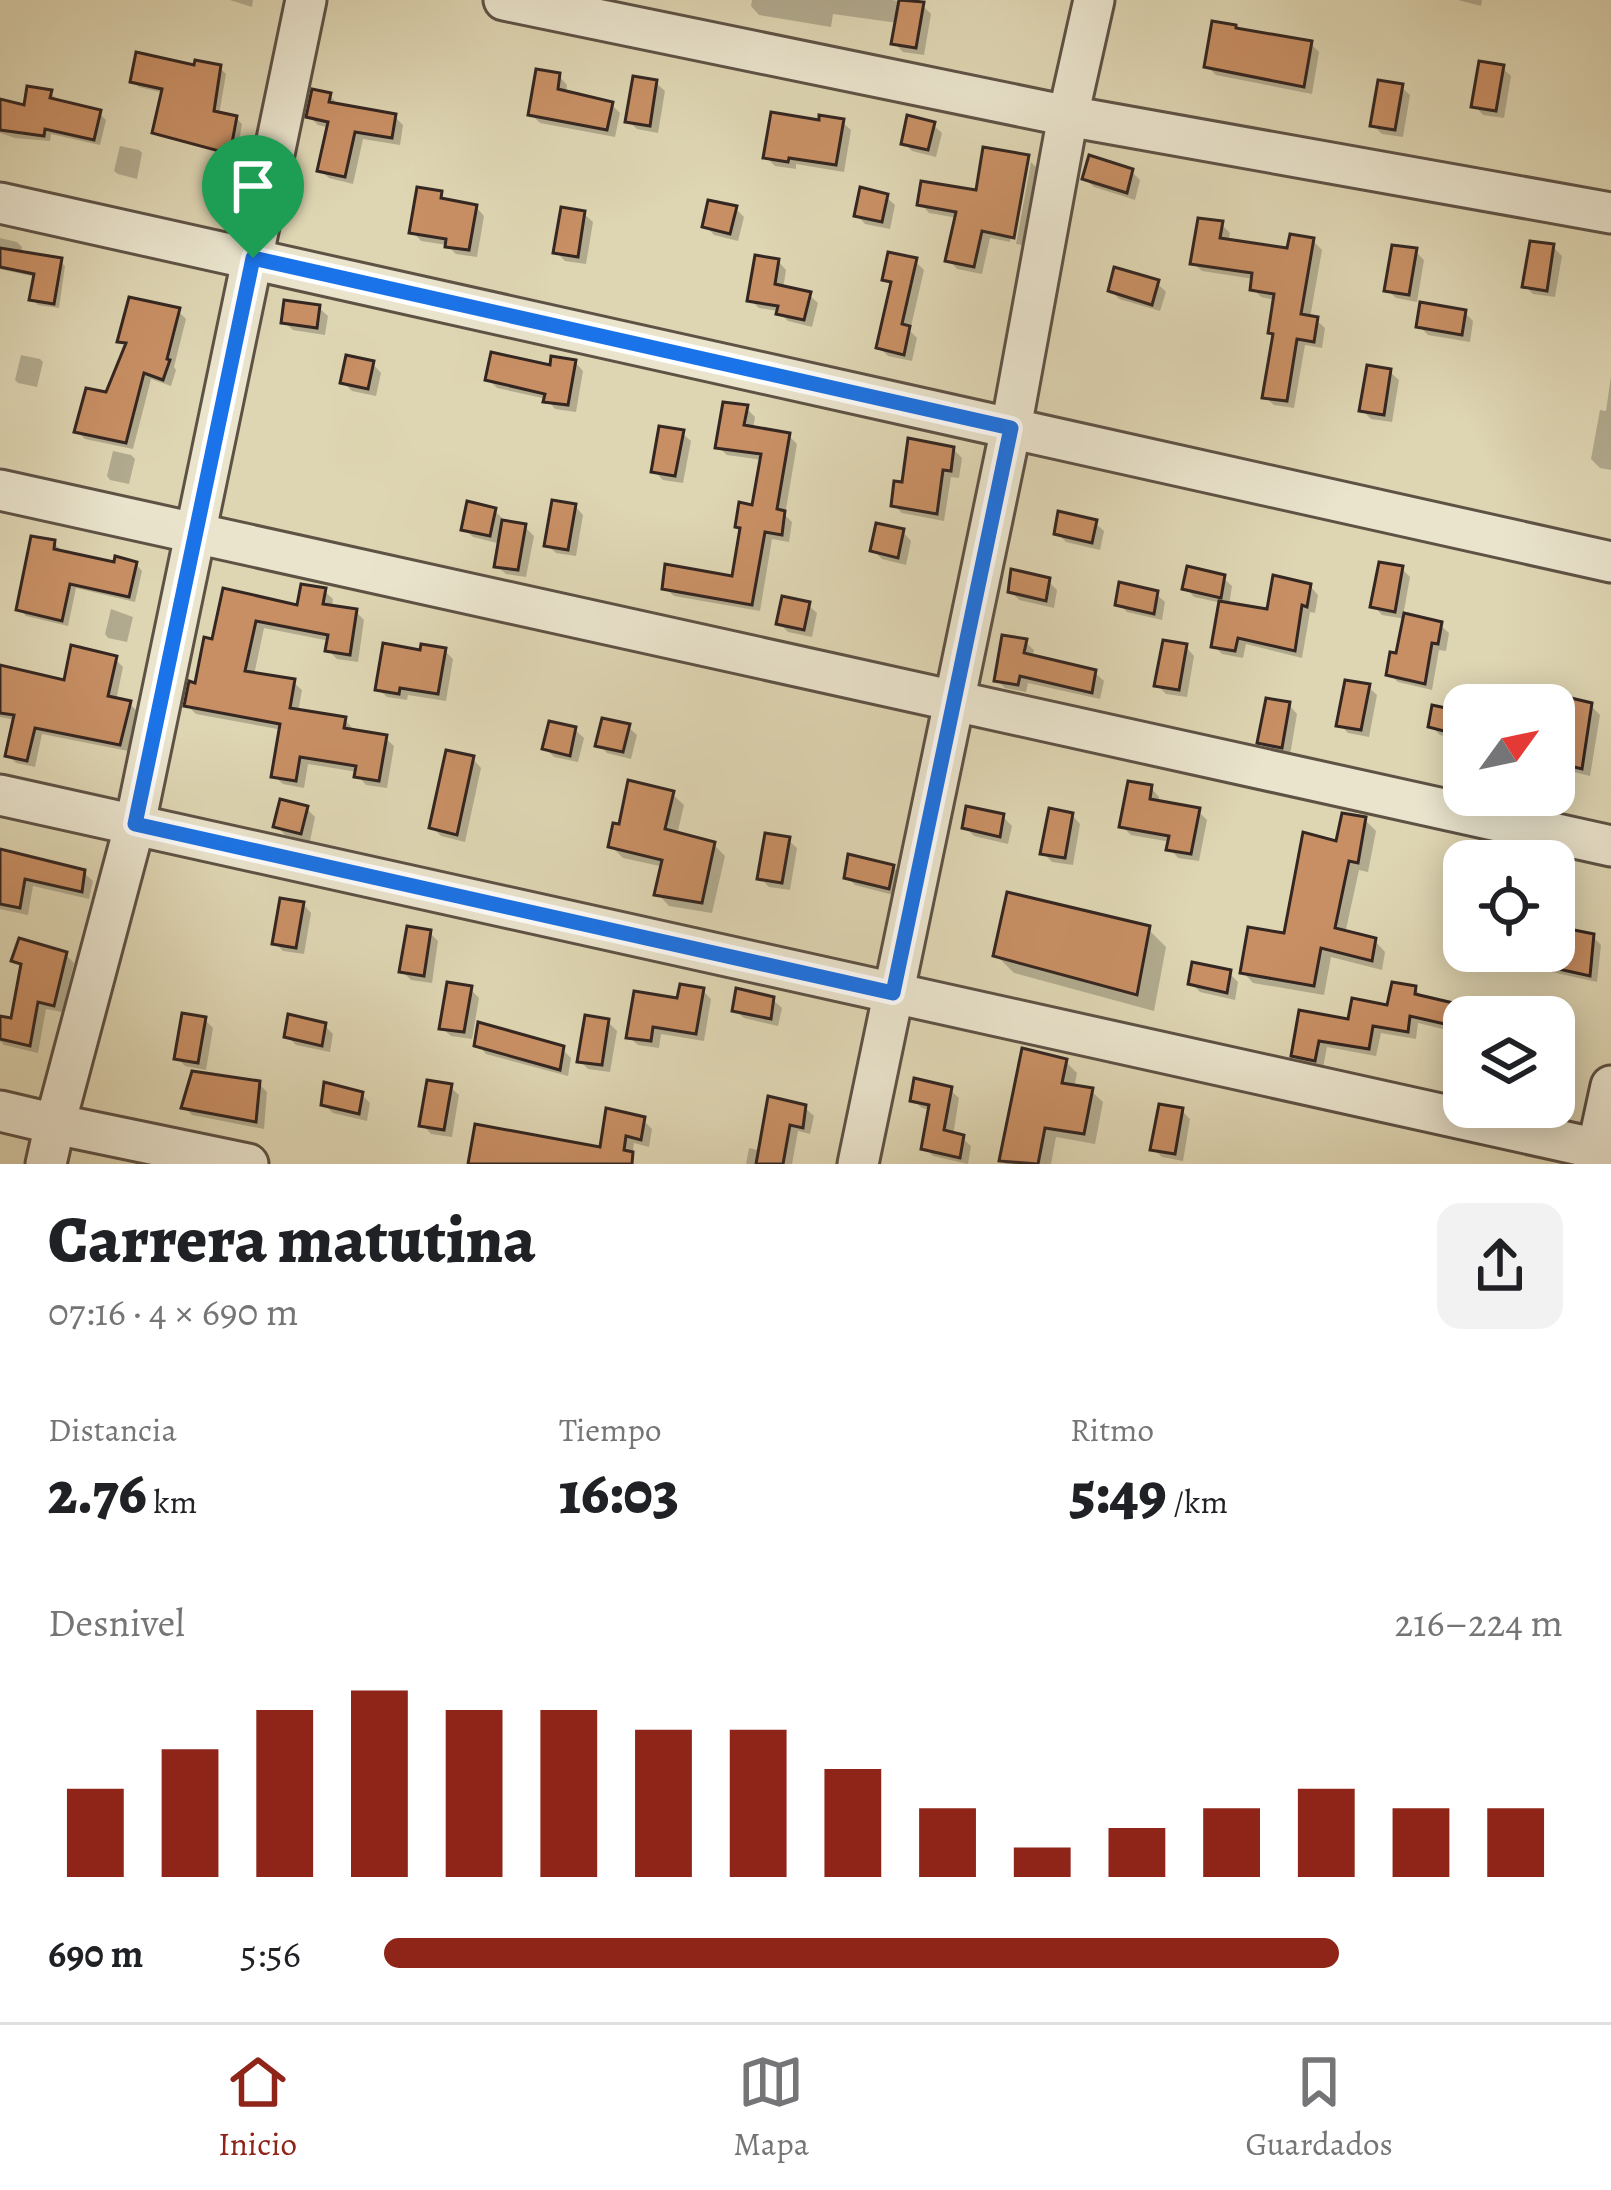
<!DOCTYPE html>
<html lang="es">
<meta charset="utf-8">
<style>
:root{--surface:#fff;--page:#f2f2f2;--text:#202124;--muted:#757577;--line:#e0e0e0;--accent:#8f2418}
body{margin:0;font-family:Alegreya,serif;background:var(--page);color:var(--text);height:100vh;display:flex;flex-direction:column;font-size:45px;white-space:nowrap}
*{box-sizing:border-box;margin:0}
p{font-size:39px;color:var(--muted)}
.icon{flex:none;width:66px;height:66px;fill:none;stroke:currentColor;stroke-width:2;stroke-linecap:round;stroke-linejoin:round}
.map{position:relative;height:1164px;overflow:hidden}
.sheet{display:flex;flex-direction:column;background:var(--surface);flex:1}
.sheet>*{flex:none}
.needle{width:78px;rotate:57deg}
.buttons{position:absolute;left:1443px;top:684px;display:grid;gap:24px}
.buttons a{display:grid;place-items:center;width:132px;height:132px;border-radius:24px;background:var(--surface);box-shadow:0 6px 30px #0003;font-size:60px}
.pin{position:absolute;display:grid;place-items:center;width:102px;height:102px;color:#fff;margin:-123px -51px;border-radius:50% 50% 50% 0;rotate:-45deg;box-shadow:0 0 12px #0007}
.pin .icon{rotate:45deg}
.round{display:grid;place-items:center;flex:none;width:126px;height:126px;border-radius:24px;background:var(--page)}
.head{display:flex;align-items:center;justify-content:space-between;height:204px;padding:0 48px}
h1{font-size:66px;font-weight:800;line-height:90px}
.figures{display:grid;grid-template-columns:repeat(3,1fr);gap:18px;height:204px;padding:12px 48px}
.figures div{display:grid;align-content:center}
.figures b{font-size:60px;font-weight:800}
.figures small{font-size:33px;font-weight:400}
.figures p{font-size:33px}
.chart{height:336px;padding:24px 48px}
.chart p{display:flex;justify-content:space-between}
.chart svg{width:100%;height:216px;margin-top:12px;stroke:var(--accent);stroke-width:6}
ul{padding:0 48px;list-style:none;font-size:39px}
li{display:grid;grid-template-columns:192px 144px 1fr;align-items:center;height:90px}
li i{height:30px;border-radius:15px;background:var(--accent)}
.tabs{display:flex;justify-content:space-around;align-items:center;height:168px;border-top:3px solid var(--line);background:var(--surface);font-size:33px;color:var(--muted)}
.tabs a{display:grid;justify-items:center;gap:6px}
.tabs .active{color:var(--accent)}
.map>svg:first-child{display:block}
.shadow{fill:#0003}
.building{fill:#c88f64;stroke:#342621;stroke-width:3}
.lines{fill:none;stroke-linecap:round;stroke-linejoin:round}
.minor-casing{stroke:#5e5245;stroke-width:45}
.minor{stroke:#eae4cd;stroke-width:39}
.route-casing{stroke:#fff;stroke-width:24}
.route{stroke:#1a73e8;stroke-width:15}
</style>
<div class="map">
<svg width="1611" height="1164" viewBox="0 0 1611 1164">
<rect width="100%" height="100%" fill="#ded5b2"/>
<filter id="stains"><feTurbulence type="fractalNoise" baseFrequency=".00167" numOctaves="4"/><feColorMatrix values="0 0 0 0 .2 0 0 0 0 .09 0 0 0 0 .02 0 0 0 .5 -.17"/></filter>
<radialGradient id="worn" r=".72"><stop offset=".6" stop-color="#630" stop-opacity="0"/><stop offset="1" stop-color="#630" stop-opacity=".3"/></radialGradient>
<g class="shadow">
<polygon points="230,0 253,0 252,7"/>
<polygon points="752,0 892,0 922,5 931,14 924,55 903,52 894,43 898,23 833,14 831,27 759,15 751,6"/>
<polygon points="1458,0 1482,0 1481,6"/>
<polygon points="1311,44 1319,52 1312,94 1216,75 1207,66"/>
<polygon points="220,68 226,74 219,115 236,118 242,124 237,153 158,132 158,135 155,132 164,93 139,87 133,81 196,69"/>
<polygon points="1502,68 1511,76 1504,118 1483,115 1475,106"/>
<polygon points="559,76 567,85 566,94 612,105 620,113 615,137 540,123 531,114"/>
<polygon points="656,83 665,91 658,133 637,129 628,121"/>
<polygon points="1401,87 1410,95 1403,137 1382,134 1373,125"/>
<polygon points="50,93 57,99 56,103 99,113 106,120 100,145 51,134 50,141 15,138 0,133 0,102 26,109"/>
<polygon points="330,96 338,104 394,116 403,125 400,145 363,139 353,184 329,178 320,170 330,128 318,125 309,116"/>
<polygon points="842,122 851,130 844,172 796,164 796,169 775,166 766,157"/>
<polygon points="933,125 942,133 936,157 912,151 904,143"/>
<polygon points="120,146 139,150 142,153 137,179 118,174 114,171"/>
<polygon points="1027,158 1030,161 1025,161 1010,242 990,238 982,274 957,269 949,260 958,218 929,213 921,204 978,194"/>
<polygon points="1031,162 1036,167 1022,245 1016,244"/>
<polygon points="1132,172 1140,180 1135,200 1094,187 1085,179"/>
<polygon points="440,194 450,203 476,207 484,216 477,257 456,254 447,245 421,241 413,232"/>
<polygon points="886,197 895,205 890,229 865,224 857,215"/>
<polygon points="735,208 744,217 738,241 714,235 706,226"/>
<polygon points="584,214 593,222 586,264 565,261 556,252"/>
<polygon points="1221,224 1230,233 1228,242 1290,252 1313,241 1322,250 1310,318 1316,320 1325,328 1322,348 1305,345 1294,408 1274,405 1265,397 1276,336 1276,300 1261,297 1253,289 1254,279 1202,271 1193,263"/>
<polygon points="0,238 17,242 22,247 21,254 60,261 65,266 59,308 38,305 32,299 36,277 0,269"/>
<polygon points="1553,247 1562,256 1555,297 1533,294 1525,286"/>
<polygon points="1415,251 1424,260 1417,302 1396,298 1387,290"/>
<polygon points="778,261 786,270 783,289 809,295 818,303 812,327 788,321 778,311 759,308 750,300"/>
<polygon points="915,261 924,270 910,331 917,338 912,361 888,356 879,347 893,287 885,279"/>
<polygon points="1157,283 1166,292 1160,311 1119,299 1111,290"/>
<polygon points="319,308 328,316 325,335 293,330 284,322"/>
<polygon points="178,311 186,319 174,367 176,370 171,386 151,379 133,449 85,439 78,432 108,396 127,348 120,341"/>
<polygon points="1465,313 1473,321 1470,342 1428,335 1419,326"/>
<polygon points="21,355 40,359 43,362 37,387 18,383 15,380"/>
<polygon points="575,362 583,371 576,412 555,409 547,399 497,388 488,379"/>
<polygon points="373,364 381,373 376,396 352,391 343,382"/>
<polygon points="1390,372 1399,380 1392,422 1371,419 1362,410"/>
<polygon points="1611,376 1611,470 1600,468 1591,459 1600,410 1606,411"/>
<polygon points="746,408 755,417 753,430 789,436 797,444 785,515 792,522 789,542 772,539 760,611 674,596 665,588 734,579 755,508 763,460 727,455 718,447"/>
<polygon points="682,433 691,441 683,483 663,480 654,471"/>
<polygon points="953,449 962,458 959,478 951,477 944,521 902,513 894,505 904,486"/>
<polygon points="113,451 131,455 135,459 129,484 110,480 107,476"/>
<polygon points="575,506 583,515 576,556 556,553 547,545"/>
<polygon points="494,510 503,519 502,524 525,527 534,536 526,577 506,574 497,566 501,544 473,537 464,529"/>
<polygon points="1095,523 1104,531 1100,550 1066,542 1057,533"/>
<polygon points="903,532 911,541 906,565 882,559 873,550"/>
<polygon points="54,543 61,550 60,553 116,566 136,564 142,571 135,602 76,588 68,626 26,616 20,609"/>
<polygon points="1402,569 1410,577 1403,616 1440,625 1449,633 1446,651 1439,650 1432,690 1398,682 1389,674 1398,657 1406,619 1382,615 1374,606"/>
<polygon points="1223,578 1232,586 1229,605 1269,612 1310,586 1318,595 1315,613 1310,612 1302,658 1246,644 1243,658 1222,654 1214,646 1222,603 1194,597 1186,588"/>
<polygon points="1048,581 1057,590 1054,608 1019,600 1011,591"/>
<polygon points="226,591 300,609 324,591 333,599 332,608 356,612 364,620 358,662 337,659 328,650 330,641 264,628 254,675 293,682 302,690 298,712 345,720 353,729 353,733 385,738 394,746 387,788 366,785 358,776 358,772 308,764 304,788 283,784 274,776 283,730 196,714 187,705 215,642"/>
<polygon points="1156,594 1165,602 1162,620 1127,612 1119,604"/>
<polygon points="808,605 817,613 812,637 788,632 779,623"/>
<polygon points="111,609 133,617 127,642 108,638 105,634"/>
<polygon points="1025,642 1034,650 1032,658 1095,673 1104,681 1100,699 1028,683 1026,692 1005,688 997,680"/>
<polygon points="1186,647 1194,656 1187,697 1166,694 1157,685"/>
<polygon points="444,650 453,659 446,701 408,695 407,700 387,697 378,689 423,653"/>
<polygon points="115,659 123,667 116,701 129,703 137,711 128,751 42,734 35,767 16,763 8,755 16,720 0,717 0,668 67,683"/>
<polygon points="1368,687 1377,695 1369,737 1348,733 1340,725"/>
<polygon points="1289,705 1297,714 1290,755 1269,751 1260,742"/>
<polygon points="1591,706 1600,715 1590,776 1554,767 1554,710"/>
<polygon points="1464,715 1464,741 1440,735 1431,726"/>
<polygon points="628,727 637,735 631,759 607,753 599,745"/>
<polygon points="575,730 584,738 578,762 554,757 545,748"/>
<polygon points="473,759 481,768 465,842 441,836 432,827"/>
<polygon points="1151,788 1159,797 1158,804 1198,811 1207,820 1199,861 1178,858 1170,849 1171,842 1131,835 1122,826"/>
<polygon points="672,794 684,805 677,835 713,844 725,856 712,913 669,906 658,894 664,867 623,858 611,846"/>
<polygon points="306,808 315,817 310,841 285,835 277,826"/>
<polygon points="1072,815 1080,824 1073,865 1052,862 1043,853"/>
<polygon points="1003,817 1012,826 1008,844 974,836 965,827"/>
<polygon points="1365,820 1376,831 1368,872 1359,870 1345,934 1375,941 1385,952 1382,970 1331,957 1324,995 1253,983 1243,972 1286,937 1339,845"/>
<polygon points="788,840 797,848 790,890 769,887 760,878"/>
<polygon points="0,852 84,873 93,881 89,899 33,886 28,915 0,909"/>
<polygon points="893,867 901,876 897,896 855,885 847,877"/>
<polygon points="303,904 311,913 304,954 283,951 275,943"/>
<polygon points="1148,929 1166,947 1154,1011 1014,973 996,955"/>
<polygon points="1554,929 1593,937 1601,945 1597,982 1538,969 1530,960 1531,951 1554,951"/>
<polygon points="430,933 438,941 432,983 411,980 402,971"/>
<polygon points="65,954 74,963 62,1012 46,1009 38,1053 4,1045 0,1041 0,1019 14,1022 24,969 15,960"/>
<polygon points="1229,973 1238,982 1235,1000 1200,992 1191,983"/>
<polygon points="470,989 479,998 472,1039 451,1036 442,1028"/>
<polygon points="1415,989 1423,997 1465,1009 1473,1017 1464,1017 1464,1034 1418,1023 1416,1039 1381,1033 1376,1056 1327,1047 1323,1068 1303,1064 1294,1055 1302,1014 1351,1023 1390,1008"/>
<polygon points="703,991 711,999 704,1041 661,1034 659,1048 638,1045 629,1037 680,1002"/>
<polygon points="773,1000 782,1008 778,1026 744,1018 735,1010"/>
<polygon points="205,1020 213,1028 206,1070 185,1066 177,1058"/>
<polygon points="608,1022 617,1031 610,1072 588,1069 580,1061"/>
<polygon points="325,1026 333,1034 330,1052 296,1045 287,1036"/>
<polygon points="478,1045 562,1049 571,1058 568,1076 486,1054"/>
<polygon points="1066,1062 1077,1073 1074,1088 1091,1091 1103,1102 1095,1144 1056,1137 1051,1164 1006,1164 1002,1160"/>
<polygon points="259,1084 267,1092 264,1129 192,1115 184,1107"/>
<polygon points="450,1087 459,1095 452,1137 431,1134 423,1125"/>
<polygon points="950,1090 959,1098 953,1136 962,1138 971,1146 968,1164 933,1156 925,1148 931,1110 922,1108 913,1100"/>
<polygon points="361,1094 370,1103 367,1121 333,1113 324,1104"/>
<polygon points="805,1108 814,1116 810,1134 798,1131 792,1164 746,1164 749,1148 762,1151"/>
<polygon points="1182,1111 1190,1119 1183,1161 1162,1157 1153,1149"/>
<polygon points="643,1120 652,1129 649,1147 634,1143 631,1164 471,1164 602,1150"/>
</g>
<g class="building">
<polygon points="899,0 924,2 916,48 891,44"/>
<polygon points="1212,21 1236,25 1236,28 1312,41 1304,87 1204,67"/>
<polygon points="136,52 194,65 195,60 221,65 214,111 237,116 230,154 152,133 162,89 130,82"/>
<polygon points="1479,61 1504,65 1496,111 1471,107"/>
<polygon points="536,69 560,73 558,89 613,102 607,130 528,115"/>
<polygon points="633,76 657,80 650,126 625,122"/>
<polygon points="1378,80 1403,84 1395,130 1370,126"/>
<polygon points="27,86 52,90 50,98 101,110 94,140 45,129 44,136 0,130 0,99 24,105"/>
<polygon points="312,89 331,93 329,102 396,114 392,138 355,132 345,177 317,171 328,122 306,117"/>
<polygon points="771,112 819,120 819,115 844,119 836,165 789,158 788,162 763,158"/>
<polygon points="907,115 935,122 928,150 901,144"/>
<polygon points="983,147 1029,155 1014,238 982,231 974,267 945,261 956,212 917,205 921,181 976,190"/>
<polygon points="1089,155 1133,169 1127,193 1082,179"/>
<polygon points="417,187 442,191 441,198 477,205 469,250 445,247 446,239 409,233"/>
<polygon points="860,187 888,194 882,222 854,216"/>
<polygon points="708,200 737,206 730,234 702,227"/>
<polygon points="561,207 585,211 578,257 553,253"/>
<polygon points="1198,218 1223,221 1220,238 1287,248 1290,234 1314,238 1301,314 1318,317 1314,342 1297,339 1287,401 1262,398 1273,334 1268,333 1274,294 1250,290 1252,273 1190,264"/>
<polygon points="1530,241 1554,244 1547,291 1522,287"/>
<polygon points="1392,245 1417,248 1409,295 1384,291"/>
<polygon points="0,248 62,258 54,304 29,300 34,274 0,267"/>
<polygon points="888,252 917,258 902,324 910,326 904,355 876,348 891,282 882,280"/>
<polygon points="755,255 779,259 775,284 811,292 804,320 776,314 778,306 747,301"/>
<polygon points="1114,267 1159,280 1152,305 1108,291"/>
<polygon points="129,297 180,308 167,359 170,360 163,380 144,373 126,443 74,432 86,388 106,392 126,343 117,342"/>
<polygon points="284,300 320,305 317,328 281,323"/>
<polygon points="1420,302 1466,310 1462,335 1416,327"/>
<polygon points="491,352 550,365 551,356 576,360 568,405 543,402 545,394 485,380"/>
<polygon points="346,355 374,361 368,389 340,383"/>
<polygon points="1367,365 1391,369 1384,415 1359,411"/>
<polygon points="723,402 748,405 744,425 790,433 777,509 785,511 782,535 765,532 752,605 662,589 665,564 732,576 740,528 735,527 739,502 752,505 761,454 715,448"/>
<polygon points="659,426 684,430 675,476 651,472"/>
<polygon points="908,438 954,447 951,471 943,470 937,514 891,506 894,481 902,482"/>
<polygon points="552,500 576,504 568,550 544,546"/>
<polygon points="467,501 496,508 490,536 461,530"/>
<polygon points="1058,511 1097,520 1092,543 1054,534"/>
<polygon points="502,520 526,524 518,570 494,567"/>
<polygon points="876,523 904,529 898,558 870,551"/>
<polygon points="31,536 55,540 54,549 114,562 115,556 137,562 129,597 70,584 62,621 16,610"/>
<polygon points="1379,562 1403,566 1395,612 1370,607"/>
<polygon points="1187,566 1225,575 1221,598 1182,589"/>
<polygon points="1011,569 1050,578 1046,601 1008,592"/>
<polygon points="1273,575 1311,584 1307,607 1302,605 1295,651 1238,638 1235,651 1211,647 1219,601 1267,609"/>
<polygon points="1119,582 1158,591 1154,614 1115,605"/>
<polygon points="301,584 326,588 323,604 357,609 350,655 325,651 328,635 256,621 245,671 295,679 290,708 346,717 344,728 387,735 379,781 354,777 356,766 300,757 296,781 271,777 280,724 184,706 189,681 195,683 204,637 212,639 223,588 297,605"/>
<polygon points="782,596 810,602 804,630 776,624"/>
<polygon points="1404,613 1442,622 1438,644 1432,643 1425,684 1386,675 1390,652 1396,653"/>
<polygon points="1002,635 1027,639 1024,653 1096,670 1092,693 1020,676 1018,685 994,681"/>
<polygon points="1163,640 1187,644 1179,690 1154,686"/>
<polygon points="383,643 420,650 421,644 446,648 438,694 400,688 399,694 375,690"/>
<polygon points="71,645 117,656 108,696 131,701 120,745 35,728 27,761 5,756 14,715 0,713 0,665 64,680"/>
<polygon points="1345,680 1370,684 1361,730 1336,726"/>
<polygon points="1554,694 1592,703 1582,769 1554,762"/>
<polygon points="1266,698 1290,702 1282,748 1257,743"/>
<polygon points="1432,705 1464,712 1464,736 1428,727"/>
<polygon points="602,718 630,724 623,752 595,746"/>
<polygon points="549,721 576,727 570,756 542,749"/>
<polygon points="446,750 474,756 457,835 429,828"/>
<polygon points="628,780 674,791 665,829 715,842 702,903 654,895 662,860 608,847 613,823 619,824"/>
<polygon points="1128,781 1152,785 1150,799 1200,808 1191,854 1166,850 1169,836 1119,827"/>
<polygon points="280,799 308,806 301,834 273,827"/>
<polygon points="966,806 1004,814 1000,837 962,828"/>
<polygon points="1049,808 1073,813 1065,858 1040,854"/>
<polygon points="1342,813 1366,817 1358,863 1349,861 1335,928 1376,938 1372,961 1321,948 1314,986 1240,973 1248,927 1284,933 1303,832 1336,841"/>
<polygon points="765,833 790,837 782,883 757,879"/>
<polygon points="0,849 85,870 82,892 25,879 20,908 0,904"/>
<polygon points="848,854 894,865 889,889 844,878"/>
<polygon points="1007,892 1150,926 1137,995 993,956"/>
<polygon points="280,898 304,902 296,948 272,944"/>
<polygon points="407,926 431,930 424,976 399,972"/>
<polygon points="1554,926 1594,934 1590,976 1554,968"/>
<polygon points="19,938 67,952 54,1006 38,1002 30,1046 0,1039 0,1016 11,1018 21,964 11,961"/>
<polygon points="1192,962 1231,970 1227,993 1188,984"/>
<polygon points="447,982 472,986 464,1032 439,1029"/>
<polygon points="1392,982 1416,986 1415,994 1466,1006 1462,1028 1410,1016 1408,1032 1373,1026 1369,1049 1319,1041 1315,1061 1291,1056 1299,1010 1348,1019 1352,998 1387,1005"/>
<polygon points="680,984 704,988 696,1034 653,1027 651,1041 626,1038 634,991 677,998"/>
<polygon points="736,988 774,997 771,1019 732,1011"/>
<polygon points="182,1013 206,1017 198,1063 174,1059"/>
<polygon points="288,1014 326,1023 322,1046 284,1037"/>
<polygon points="585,1015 609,1019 602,1065 577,1062"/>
<polygon points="478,1022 564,1046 560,1070 474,1046"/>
<polygon points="1022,1048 1067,1059 1062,1083 1093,1088 1084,1134 1045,1128 1038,1164 999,1161"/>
<polygon points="192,1071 260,1081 256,1122 181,1108"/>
<polygon points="914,1078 952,1087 944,1130 964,1135 960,1158 921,1149 929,1105 910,1101"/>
<polygon points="427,1080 452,1084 444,1130 419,1126"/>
<polygon points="324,1082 363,1092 359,1114 321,1105"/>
<polygon points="768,1096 806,1105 803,1128 790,1125 783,1164 756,1164"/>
<polygon points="1159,1104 1183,1108 1175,1154 1150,1150"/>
<polygon points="606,1108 645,1117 641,1140 626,1136 624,1150 633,1152 632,1164 468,1164 475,1124 600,1147"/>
</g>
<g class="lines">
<g class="minor-casing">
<g id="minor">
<polyline points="504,0 1068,116 1611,213"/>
<polyline points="0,203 1611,562"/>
<polyline points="0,490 1611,846"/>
<polyline points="0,795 1598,1149"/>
<polyline points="0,1111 55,1124 46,1164"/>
<polyline points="248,1164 55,1124 135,824 306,0"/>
<polyline points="858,1164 1011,428 1068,116 1094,0"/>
<polyline points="1594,1164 1611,1086"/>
</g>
</g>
<use href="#minor" class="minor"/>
</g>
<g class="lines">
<g class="route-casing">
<polygon id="route" points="253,258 1011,428 893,993 135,824"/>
</g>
<use href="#route" class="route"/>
</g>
<rect width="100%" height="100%" filter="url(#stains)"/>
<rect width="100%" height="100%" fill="url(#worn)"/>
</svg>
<div class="buttons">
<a><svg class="needle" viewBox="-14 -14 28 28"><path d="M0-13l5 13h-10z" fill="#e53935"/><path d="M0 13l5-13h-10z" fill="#757577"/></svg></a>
<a><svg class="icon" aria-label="locate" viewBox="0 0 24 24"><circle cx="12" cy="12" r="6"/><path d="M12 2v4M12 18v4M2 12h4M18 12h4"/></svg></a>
<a><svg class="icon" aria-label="layers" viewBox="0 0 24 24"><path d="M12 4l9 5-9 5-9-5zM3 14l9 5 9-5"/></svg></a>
</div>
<div class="pin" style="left:253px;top:258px;background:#1e9e55"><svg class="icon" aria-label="arrive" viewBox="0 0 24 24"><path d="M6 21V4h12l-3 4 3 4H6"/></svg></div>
</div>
<section class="sheet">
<div class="head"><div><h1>Carrera matutina</h1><p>07:16 · 4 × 690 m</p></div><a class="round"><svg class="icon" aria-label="share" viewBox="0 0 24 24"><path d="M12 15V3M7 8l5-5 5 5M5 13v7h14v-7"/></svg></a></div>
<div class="figures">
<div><p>Distancia</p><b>2.76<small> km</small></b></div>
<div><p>Tiempo</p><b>16:03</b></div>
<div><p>Ritmo</p><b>5:49<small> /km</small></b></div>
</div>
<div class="chart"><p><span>Desnivel</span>216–224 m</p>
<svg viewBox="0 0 160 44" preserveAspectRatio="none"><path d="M5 44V26M15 44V18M25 44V10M35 44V6M45 44V10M55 44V10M65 44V14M75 44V14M85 44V22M95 44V30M105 44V38M115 44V34M125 44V30M135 44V26M145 44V30M155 44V30"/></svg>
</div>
<ul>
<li><b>690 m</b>5:56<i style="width:81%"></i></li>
</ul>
</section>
<nav class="tabs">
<a class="active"><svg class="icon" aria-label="home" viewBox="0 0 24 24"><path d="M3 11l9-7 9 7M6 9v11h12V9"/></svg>Inicio</a>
<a><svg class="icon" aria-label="map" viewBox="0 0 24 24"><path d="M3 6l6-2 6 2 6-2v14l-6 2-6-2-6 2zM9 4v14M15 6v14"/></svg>Mapa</a>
<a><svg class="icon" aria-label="saved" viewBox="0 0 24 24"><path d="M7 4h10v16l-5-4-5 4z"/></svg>Guardados</a>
</nav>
